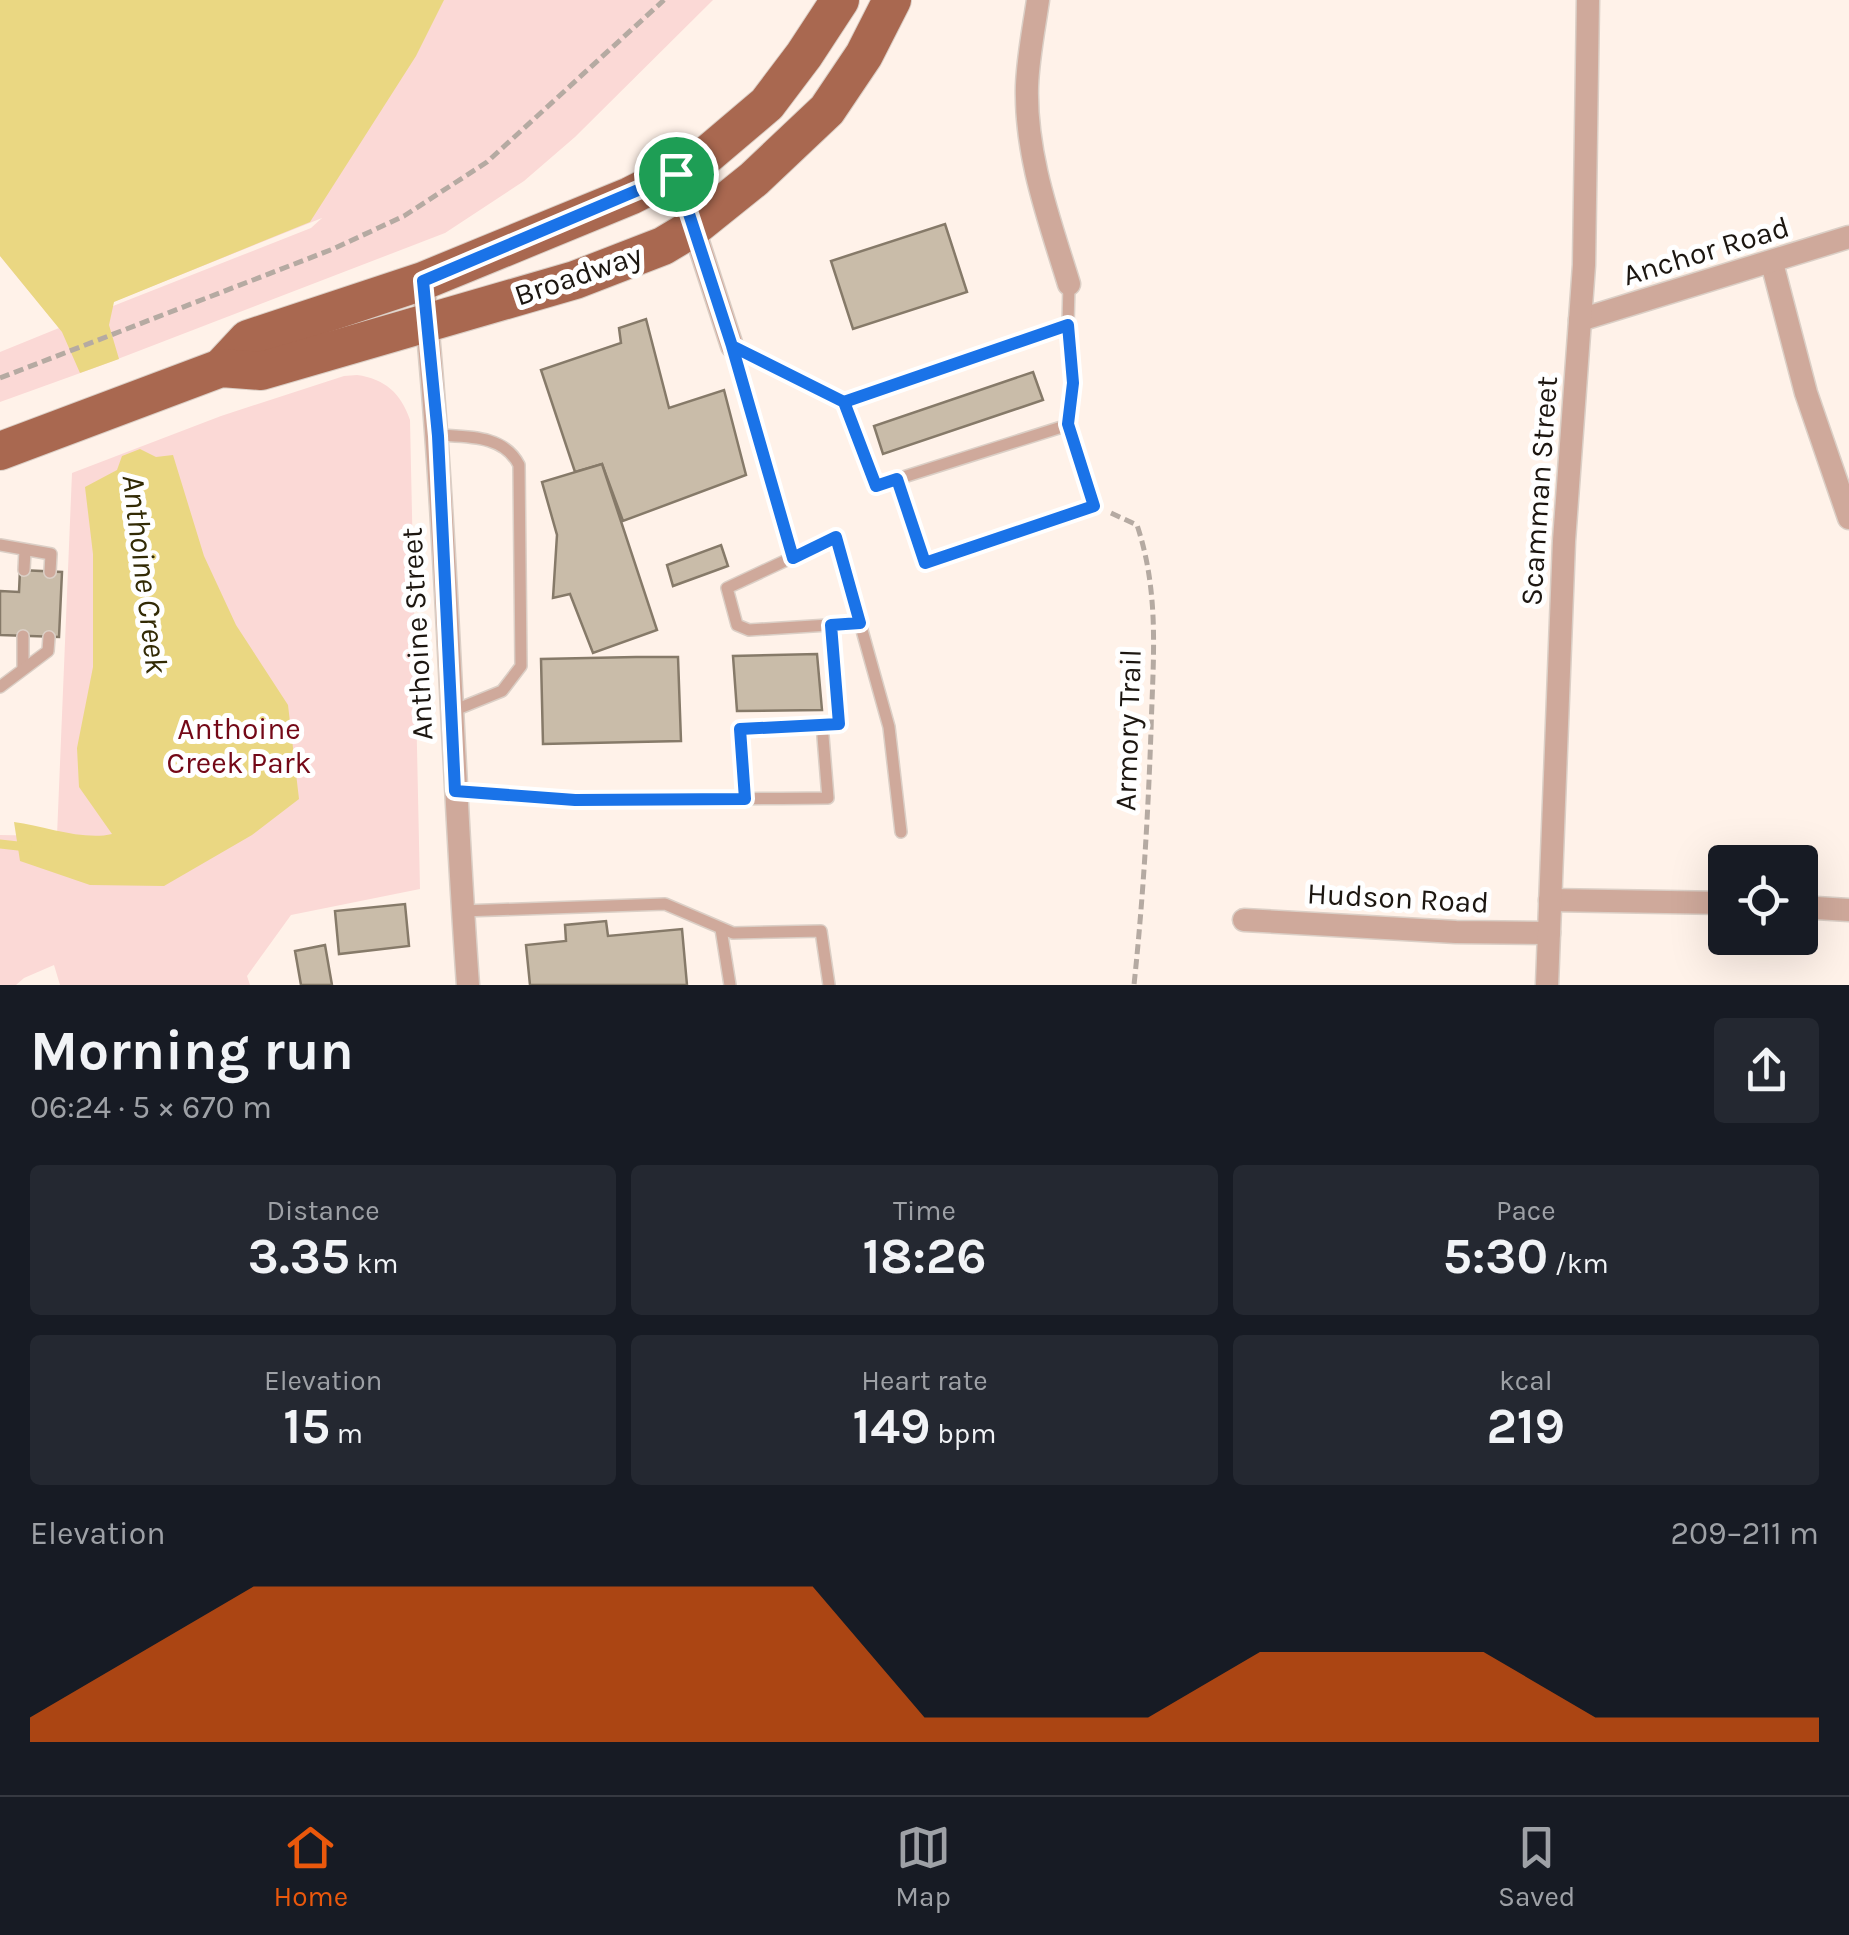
<!DOCTYPE html>
<meta charset="utf-8">
<style>
:root{--surface:#171b24;--page:#242831;--text:#f1f3f6;--muted:#9ea1a6;--line:#363941;--accent:#ea580c}
body{margin:0;font-family:Karla,sans-serif;background:var(--page);color:var(--text);height:100vh;display:flex;flex-direction:column;font-size:38px;white-space:nowrap}
*{box-sizing:border-box;margin:0}
p{font-size:32px;color:var(--muted)}
.icon{flex:none;width:55px;height:55px;fill:none;stroke:currentColor;stroke-width:2;stroke-linecap:round;stroke-linejoin:round}
.map{position:relative;height:985px;overflow:hidden}
.drawer{display:flex;flex-direction:column;background:var(--surface);flex:1}
.drawer>*{flex:none}
.controls{position:absolute;left:1708px;top:845px;display:grid;gap:20px}
.controls a{display:grid;place-items:center;width:110px;height:110px;border-radius:10px;background:var(--surface);box-shadow:0 10px 40px #0002;font-size:50px}
.pin{position:absolute;display:grid;place-items:center;width:85px;height:85px;color:#fff;margin:-42px;border:5px solid #fff;border-radius:50%;box-shadow:0 2px 10px #0007}
.round{display:grid;place-items:center;flex:none;width:105px;height:105px;border-radius:10px;background:var(--page)}
.overview{display:flex;align-items:center;justify-content:space-between;height:170px;padding:0 30px}
h1{font-size:55px;font-weight:700;line-height:75px}
.metrics{display:grid;grid-template-columns:repeat(3,1fr);gap:15px;height:170px;padding:10px 30px}
.metrics div{display:grid;align-content:center;border-radius:10px;background:var(--page);text-align:center}
.metrics b{font-size:50px;font-weight:700}
.metrics small{font-size:28px;font-weight:400}
.metrics p{font-size:28px}
.chart{height:280px;padding:20px 30px}
.chart p{display:flex;justify-content:space-between}
.chart svg{width:100%;height:180px;margin-top:10px;fill:var(--accent);opacity:.7}
.dock{display:flex;justify-content:space-around;align-items:center;height:140px;border-top:2px solid var(--line);background:var(--surface);font-size:28px;color:var(--muted)}
.dock a{display:grid;justify-items:center;gap:5px}
.dock .selected{color:var(--accent)}
.map>svg:first-child{display:block}
.green{fill:#fbd9d6;fill-rule:evenodd}
.water{fill:#ead782}
.lines{fill:none;stroke-linecap:round;stroke-linejoin:round}
.stream{stroke:#ead782;stroke-width:9}
.building{fill:#c9bca9;stroke:#867a69;stroke-width:2.5}
.service-casing{stroke:#dbcfc6;stroke-width:14}
.minor-casing{stroke:#dbcfc6;stroke-width:25}
.primary-casing{stroke:#dbcfc6;stroke-width:40}
.path{stroke:#b5aaa2;stroke-width:5;stroke-dasharray:10 5;stroke-linecap:butt}
.service{stroke:#cfa99b;stroke-width:11}
.minor{stroke:#cfa99b;stroke-width:22}
.primary{stroke:#a96850;stroke-width:38}
.route-casing{stroke:#fff;stroke-width:20}
.route{stroke:#1a73e8;stroke-width:12}
.labels{text-anchor:middle;dominant-baseline:central;stroke-width:10;stroke-linejoin:round;paint-order:stroke}
.street-label{font-size:30px;fill:#1c1610;stroke:#fff}
.park-label{font-size:30px;fill:#740817;stroke:#fff}
.water-label{font-size:32px;font-style:italic;fill:#322a04;stroke:#fff}
</style>
<div class="map">
<svg width="1849" height="985" viewBox="0 0 1849 985">
<rect width="100%" height="100%" fill="#fff2e9"/>
<g class="green">
<path d="M0,0H713L575,137L524,181L445,233L97,367L0,402V352L59,328L0,256ZM322,218L311,228L113,306V302Z"/>
<path d="M357,375C385,379 401,393 410,420L420,889L291,915L247,976L250,985H60L54,965L24,978L16,985H0V835L57,836L72,473L221,416L344,376Z"/>
</g>
<g class="water">
<polygon points="0,0 444,0 416,56 310,222 114,302 109,325 119,359 80,373 62,332 0,256"/>
<path d="M140,449L156,457L173,455L204,556L236,625L288,705L299,799L252,835L164,886L90,885L20,861L14,822C44,826 84,841 112,834L79,787L77,748L93,667V554L85,487L117,470L122,456Z"/>
</g>
<g class="lines">
<polyline class="stream" points="0,844 27,847"/>
</g>
<g class="building">
<polygon points="945,224 967,292 853,329 831,261"/>
<polygon points="646,319 669,408 724,390 746,475 623,521 602,464 575,472 541,370 621,343 619,328"/>
<polygon points="1033,372 1043,400 883,454 874,426"/>
<polygon points="602,464 657,630 593,653 570,594 553,598 557,535 542,482"/>
<polygon points="721,545 728,566 673,586 667,565"/>
<polygon points="20,570 62,572 59,637 0,635 0,591 19,592"/>
<polygon points="817,654 822,710 737,711 733,656"/>
<polygon points="636,657 678,657 681,741 543,744 541,659"/>
<polygon points="405,904 409,946 339,954 335,911"/>
<polygon points="606,921 608,936 682,929 687,985 530,985 526,945 566,941 565,925"/>
<polygon points="325,945 332,985 301,985 295,951"/>
</g>
<g class="lines">
<g class="service-casing">
<g id="service">
<polyline points="732,346 844,402 1068,325 1069,284"/>
<polyline points="732,346 793,557"/>
<polyline points="844,402 875,486 1068,425 1073,383 1068,325"/>
<path d="M438,435C468,437 504,435 519,465L521,666L502,691L450,712"/>
<polyline points="897,479 925,563 1094,506 1068,425"/>
<polyline points="0,545 51,554 50,572"/>
<polyline points="24,570 25,550"/>
<polyline points="860,623 749,630 737,625 727,588 836,537 889,727 901,832"/>
<polyline points="23,636 23,668"/>
<polyline points="0,687 48,651 49,637"/>
<polyline points="822,724 839,724 831,625"/>
<path d="M455,791C579,802 703,799 828,798L822,724L741,729L745,799"/>
<polyline points="463,911 665,904 733,933 821,931 829,985"/>
<polyline points="721,929 730,985"/>
</g>
</g>
<g class="minor-casing">
<g id="minor">
<path d="M1038,0C1034,28 1028,57 1027,86C1025,155 1049,219 1069,284"/>
<polyline points="676,174 732,346"/>
<polyline points="1772,263 1806,393 1849,518"/>
<path d="M423,281C447,515 451,750 468,985"/>
<polyline points="1580,320 1849,237"/>
<polyline points="1550,900 1725,903"/>
<polyline points="1800,907 1849,910"/>
<polyline points="1244,920 1456,932 1549,933"/>
<polyline points="1547,985 1564,541 1584,265 1588,0"/>
</g>
</g>
<g class="primary-casing">
<g id="primary">
<polyline points="221,368 248,339 423,281 630,196 701,160 767,104 804,55 840,0"/>
<polyline points="0,451 221,368 261,371 575,280 663,246 693,228 754,179 827,110 864,55 892,0"/>
</g>
</g>
<g class="path">
<polyline points="0,378 333,249 404,216 487,162 664,0"/>
<path d="M1111,513L1137,525C1160,594 1153,659 1151,731C1148,816 1143,900 1134,985"/>
</g>
<use href="#service" class="service"/>
<use href="#minor" class="minor"/>
<use href="#primary" class="primary"/>
</g>
<g class="lines">
<g class="route-casing">
<polyline id="route" points="676,174 423,281 438,436 455,791 575,800 745,799 740,729 839,724 831,625 860,623 836,537 793,558 732,346 844,402 876,486 897,479 925,563 1094,506 1068,424 1073,383 1068,325 844,402 732,346 676,174"/>
</g>
<use href="#route" class="route"/>
</g>
<g class="labels">
<g class="street-label">
<text transform="translate(1706 251) rotate(-17)">Anchor Road</text>
<text transform="translate(578 275) rotate(-19)">Broadway</text>
<text transform="translate(1539 491) rotate(-86)">Scamman Street</text>
<text transform="translate(417 634) rotate(-93)">Anthoine Street</text>
<text transform="translate(1128 730) rotate(-88)">Armory Trail</text>
<text transform="translate(1398 898) rotate(3)">Hudson Road</text>
</g>
<g class="park-label">
<text x="239" y="729">Anthoine<tspan x="239" dy="34">Creek Park</tspan></text>
</g>
<g class="water-label">
<text transform="translate(145 574) rotate(83)">Anthoine Creek</text>
</g>
</g>
</svg>
<div class="controls">
<a><svg class="icon" aria-label="locate" viewBox="0 0 24 24"><circle cx="12" cy="12" r="6"/><path d="M12 2v4M12 18v4M2 12h4M18 12h4"/></svg></a>
</div>
<div class="pin" style="left:676px;top:174px;background:#1e9e55"><svg class="icon" aria-label="arrive" viewBox="0 0 24 24"><path d="M6 21V4h12l-3 4 3 4H6"/></svg></div>
</div>
<section class="drawer">
<div class="overview"><div><h1>Morning run</h1><p>06:24 · 5 × 670 m</p></div><a class="round"><svg class="icon" aria-label="share" viewBox="0 0 24 24"><path d="M12 15V3M7 8l5-5 5 5M5 13v7h14v-7"/></svg></a></div>
<div class="metrics">
<div><p>Distance</p><b>3.35<small> km</small></b></div>
<div><p>Time</p><b>18:26</b></div>
<div><p>Pace</p><b>5:30<small> /km</small></b></div>
</div>
<div class="metrics">
<div><p>Elevation</p><b>15<small> m</small></b></div>
<div><p>Heart rate</p><b>149<small> bpm</small></b></div>
<div><p>kcal</p><b>219</b></div>
</div>
<div class="chart"><p><span>Elevation</span>209–211 m</p>
<svg viewBox="0 0 160 44" preserveAspectRatio="none"><path d="M0 44V38L10 22L20 6L30 6L40 6L50 6L60 6L70 6L80 38L90 38L100 38L110 22L120 22L130 22L140 38L150 38L160 38V44z"/></svg>
</div>
</section>
<nav class="dock">
<a class="selected"><svg class="icon" aria-label="home" viewBox="0 0 24 24"><path d="M3 11l9-7 9 7M6 9v11h12V9"/></svg>Home</a>
<a><svg class="icon" aria-label="map" viewBox="0 0 24 24"><path d="M3 6l6-2 6 2 6-2v14l-6 2-6-2-6 2zM9 4v14M15 6v14"/></svg>Map</a>
<a><svg class="icon" aria-label="saved" viewBox="0 0 24 24"><path d="M7 4h10v16l-5-4-5 4z"/></svg>Saved</a>
</nav>
